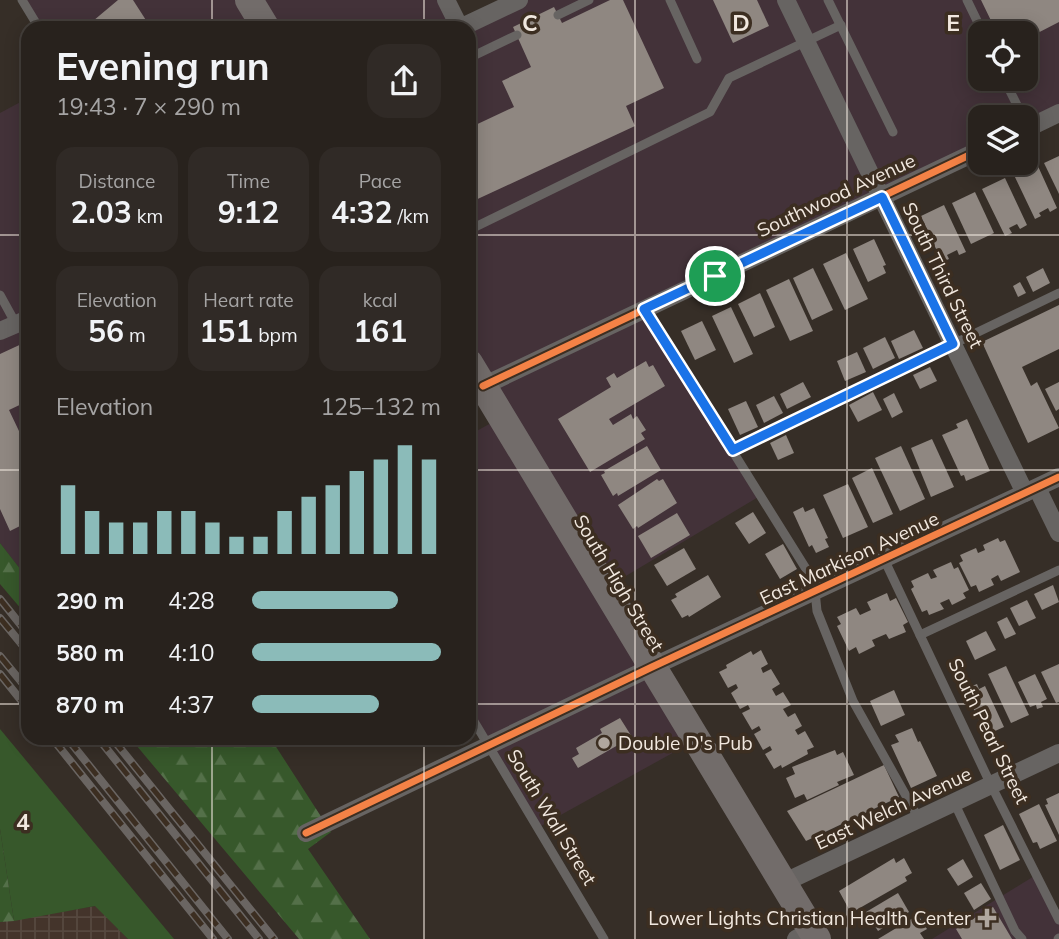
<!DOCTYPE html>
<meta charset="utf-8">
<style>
:root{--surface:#28221d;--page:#302a26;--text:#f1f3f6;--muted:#a5a4a4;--line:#443f3b;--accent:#8bbbb9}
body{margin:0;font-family:Mulish,sans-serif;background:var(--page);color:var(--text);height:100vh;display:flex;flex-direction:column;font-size:26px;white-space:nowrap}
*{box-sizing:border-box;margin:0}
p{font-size:23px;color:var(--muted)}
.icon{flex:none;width:38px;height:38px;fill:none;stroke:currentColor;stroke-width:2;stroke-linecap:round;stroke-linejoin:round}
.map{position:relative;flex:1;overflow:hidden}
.details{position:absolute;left:21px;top:21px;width:455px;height:724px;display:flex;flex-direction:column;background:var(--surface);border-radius:21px;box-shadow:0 4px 18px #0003,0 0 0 2px var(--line)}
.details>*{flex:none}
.fabs{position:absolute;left:968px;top:21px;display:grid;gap:14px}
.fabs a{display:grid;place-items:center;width:70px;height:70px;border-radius:14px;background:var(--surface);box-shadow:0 4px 18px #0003,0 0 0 2px var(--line);font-size:35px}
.pin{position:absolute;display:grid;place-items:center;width:60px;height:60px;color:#fff;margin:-30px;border:4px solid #fff;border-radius:50%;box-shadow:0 2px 7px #0007}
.round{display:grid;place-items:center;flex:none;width:74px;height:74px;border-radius:21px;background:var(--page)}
.head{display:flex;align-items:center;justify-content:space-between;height:119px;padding:0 35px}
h1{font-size:38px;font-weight:700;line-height:52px}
.metrics{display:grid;grid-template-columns:repeat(3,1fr);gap:10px;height:119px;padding:7px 35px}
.metrics div{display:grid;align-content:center;border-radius:18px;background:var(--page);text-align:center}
.metrics b{font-size:30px;font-weight:700}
.metrics small{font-size:19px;font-weight:400}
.metrics p{font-size:19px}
.chart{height:196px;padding:14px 35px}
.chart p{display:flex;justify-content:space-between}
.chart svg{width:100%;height:126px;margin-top:7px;stroke:var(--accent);stroke-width:6}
ul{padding:0 35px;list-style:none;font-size:23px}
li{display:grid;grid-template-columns:112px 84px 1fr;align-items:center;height:52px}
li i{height:18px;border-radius:9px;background:var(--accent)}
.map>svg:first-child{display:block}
.commercial{fill:#433239;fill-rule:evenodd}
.industrial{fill:url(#industrial-grid)}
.grass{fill:#37582b}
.forest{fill:url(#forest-firs)}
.building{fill:#8f8781}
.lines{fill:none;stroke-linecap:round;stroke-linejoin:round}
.lane{stroke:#676462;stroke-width:9}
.street{stroke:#676462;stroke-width:18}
.primary{stroke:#726c6a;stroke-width:28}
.rail-casing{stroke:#6a6562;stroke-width:8}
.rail{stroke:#3c2e21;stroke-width:5;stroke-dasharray:16;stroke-linecap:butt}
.cycleway-casing{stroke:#3c2e21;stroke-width:11}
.cycleway{stroke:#f48246;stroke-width:7}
.route-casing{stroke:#fff;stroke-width:14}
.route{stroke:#1a73e8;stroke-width:9}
.grid{fill:none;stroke:#f1e8df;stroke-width:2;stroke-opacity:0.55}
.poi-dot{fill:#b0a79f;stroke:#3c2e21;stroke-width:2.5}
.labels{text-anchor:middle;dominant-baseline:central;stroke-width:7;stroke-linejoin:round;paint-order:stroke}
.street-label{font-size:19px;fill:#f1e8df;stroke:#3c2e21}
.poi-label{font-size:19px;fill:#f1e8df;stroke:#3c2e21;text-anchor:start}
.grid-label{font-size:23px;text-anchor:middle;font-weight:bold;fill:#f1e8df;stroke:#3c2e21;stroke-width:7;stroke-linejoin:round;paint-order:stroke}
</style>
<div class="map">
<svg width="1059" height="939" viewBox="0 0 1059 939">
<defs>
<pattern id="industrial-grid" width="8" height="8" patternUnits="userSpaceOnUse" patternTransform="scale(1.75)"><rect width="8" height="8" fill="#44342b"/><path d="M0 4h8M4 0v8" fill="none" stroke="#56483f"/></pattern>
<pattern id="forest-firs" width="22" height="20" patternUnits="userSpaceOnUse" patternTransform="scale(1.75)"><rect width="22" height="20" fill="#37582b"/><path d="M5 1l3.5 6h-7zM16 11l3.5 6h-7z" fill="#547049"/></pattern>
</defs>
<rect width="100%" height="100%" fill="#362e27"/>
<g class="commercial">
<path d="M22,0H448L462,27L517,0H1059V112L1026,128V117H980V149L650,306L760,496L604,589L696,740L539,827L469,715V435L495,421L469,375V28H38ZM980,33H1026V79H980Z"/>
<polygon points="28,98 28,579 0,543 0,113"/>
<polygon points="1036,875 1059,921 1059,939 932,939"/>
</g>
<polygon class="industrial" points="96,906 128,939 0,939 0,922"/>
<polygon class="grass" points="0,729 174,939 128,939 95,906 14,921 0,829"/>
<g class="forest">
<polygon points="0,543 28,579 28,617 0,584"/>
<polygon points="131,739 271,739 331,832 308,849 370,939 299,939"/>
<polygon points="0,829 14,921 0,922"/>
</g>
<g class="building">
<polygon points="118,0 133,0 151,28 98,28 93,21"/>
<polygon points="610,0 623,0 664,88 626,106 635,126 469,203 469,128 514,107 502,81 531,67 513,27 554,7 562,23"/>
<polygon points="713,0 757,0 769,26 733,43"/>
<polygon points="981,0 1059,0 1059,22 1026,39 1026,33 1011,33 1009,31 997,33"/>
<polygon points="1059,156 1059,194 1044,163"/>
<polygon points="1037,164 1057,208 1050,212 1048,208 1039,213 1041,216 1035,219 1014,175"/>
<polygon points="1005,178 1027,225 1020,229 1017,224 1009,228 1012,233 1005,236 982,189"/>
<polygon points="975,192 994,233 971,244 952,203"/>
<polygon points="944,205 966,252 959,255 957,250 947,255 949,259 942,262 921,216"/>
<polygon points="874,239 886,265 883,266 886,273 868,282 853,249"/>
<polygon points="846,253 868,299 845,310 823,264"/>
<polygon points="813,268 833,310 812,320 793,278"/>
<polygon points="1043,268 1050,283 1033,292 1026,277"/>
<polygon points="789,279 813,331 790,341 766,290"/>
<polygon points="1020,282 1026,293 1018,297 1013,286"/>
<polygon points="760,293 775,327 754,337 738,304"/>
<polygon points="1059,305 1059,349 1022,367 1031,386 1037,382 1059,428 1028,443 982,342"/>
<polygon points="731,307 753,354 734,363 712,316"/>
<polygon points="702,321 716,350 695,360 681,331"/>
<polygon points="914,330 923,348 899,359 891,341"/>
<polygon points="885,337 895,358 873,369 863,348"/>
<polygon points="28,341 28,401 9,410 28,450 28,533 26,534 22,525 10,531 0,509 0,354"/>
<polygon points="857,352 866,372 845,381 837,361"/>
<polygon points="646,361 649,367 653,365 665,386 609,419 613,425 631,414 633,419 637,416 646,430 641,433 645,439 590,472 558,419 611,387 606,378 614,373 617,378"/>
<polygon points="930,367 937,381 920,389 913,375"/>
<polygon points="803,382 811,397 787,409 780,394"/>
<polygon points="1059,382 1059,409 1056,411 1045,389"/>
<polygon points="873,392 882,410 858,422 849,405"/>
<polygon points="894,393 903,412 892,418 883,399"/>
<polygon points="774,396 783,413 764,423 756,405"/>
<polygon points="746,401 758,427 740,435 728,409"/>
<polygon points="967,419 990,471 966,481 964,475 961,476 942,435 958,428 956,424"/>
<polygon points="786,435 794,453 778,460 770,443"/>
<polygon points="932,439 954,487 931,497 911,448"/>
<polygon points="647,446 661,470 618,496 617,493 613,496 601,475 605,473 604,471"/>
<polygon points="901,446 925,499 900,511 875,458"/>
<polygon points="872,468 893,514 873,523 852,478"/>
<polygon points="469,476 477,491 475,498 469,502"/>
<polygon points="657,479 659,481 663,479 677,503 638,528 637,526 633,529 618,505"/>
<polygon points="848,484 868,527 843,538 823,495"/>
<polygon points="803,507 805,512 814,508 828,538 825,539 829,547 816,553 812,545 809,547 793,512"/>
<polygon points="753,512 766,533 749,544 735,523"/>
<polygon points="677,513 690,535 651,558 638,536"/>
<polygon points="998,538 1000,542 1005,540 1020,572 1001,581 998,575 991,579 994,585 979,592 976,585 971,587 959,563 963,561 960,555 976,548 978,553 985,550 983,545"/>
<polygon points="783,544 797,569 780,579 765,554"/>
<polygon points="684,548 696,569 667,586 654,565"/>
<polygon points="951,562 954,569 958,567 969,590 963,593 966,598 952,605 949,599 940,603 944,609 929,615 927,610 922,612 911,589 914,587 911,581 928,573 931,579 937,577 933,570"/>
<polygon points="708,575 721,597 689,617 688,615 682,618 671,600 677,597 675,594"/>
<polygon points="1053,585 1059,602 1042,610 1034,594"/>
<polygon points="887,593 890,601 896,598 908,622 903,625 906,632 889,639 886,634 872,640 875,646 859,654 856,647 849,651 837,626 841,624 837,617 856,608 860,615 871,610 867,602"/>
<polygon points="1027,600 1036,618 1019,626 1010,608"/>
<polygon points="1007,617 1016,634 1005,639 997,622"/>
<polygon points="986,631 996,650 975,660 966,641"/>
<polygon points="761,650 768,664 761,668 763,673 771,669 780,684 772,689 776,696 783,692 791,705 783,709 788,717 795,713 802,726 795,730 798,735 805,731 814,747 807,750 808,754 782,768 781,765 774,769 765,754 772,750 770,746 763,750 754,734 761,730 759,726 752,730 742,713 750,709 748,705 740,709 731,693 738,688 736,684 728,688 719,672 727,668 726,665 751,651 753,655"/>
<polygon points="1059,664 1059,702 1056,703 1041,672"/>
<polygon points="1006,666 1029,715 1011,723 988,674"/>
<polygon points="1035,674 1047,699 1041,702 1043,707 1037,709 1036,705 1030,707 1018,682"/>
<polygon points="977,684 979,689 985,686 1004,727 986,735 964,689"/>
<polygon points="894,690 905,715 881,726 870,701"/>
<polygon points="620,718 632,737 578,768 572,758 579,754 576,748 602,733 600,729"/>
<polygon points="912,728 918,742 920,741 937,776 911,788 891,745 899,742 895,735"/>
<polygon points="835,750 837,755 843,752 854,775 837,782 839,785 807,800 804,794 795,798 786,778 795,774 792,767"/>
<polygon points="884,765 899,797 806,841 787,811"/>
<polygon points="1059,793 1059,835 1045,805 1048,804 1046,799"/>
<polygon points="1039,804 1057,841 1040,849 1037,842 1033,843 1019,814"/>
<polygon points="1003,825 1020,860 1000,870 984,835"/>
<polygon points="894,858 896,863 904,858 912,873 905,877 907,881 851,913 839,891"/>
<polygon points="963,859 973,877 958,886 947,869"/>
<polygon points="981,883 991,899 974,910 964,893"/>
<polygon points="898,893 909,912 878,931 866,912"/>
<polygon points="993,907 1012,939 962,939 956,929"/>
<polygon points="918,915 927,929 920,933 924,939 878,939"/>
</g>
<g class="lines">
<g class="lane">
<polyline points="22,0 39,28"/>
<polyline points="670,0 697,59"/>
<polyline points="828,0 893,132"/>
<polyline points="967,0 983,33"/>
<polyline points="558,15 589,0"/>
<polyline points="469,58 517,35"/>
<polyline points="1004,79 1023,117"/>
<polyline points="469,230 710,112 729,78 841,25"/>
<polyline points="0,295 16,324"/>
<polyline points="644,309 808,572 815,591 817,611 853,701 919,819"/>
<polyline points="733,450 1059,293"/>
<polyline points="884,559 991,785 1059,920"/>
<polyline points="920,635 1059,570"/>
<polyline points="469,713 604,939"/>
<polyline points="954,802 1015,931 1022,939"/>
<polyline points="1058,939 1059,938"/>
</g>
<g class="street">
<polyline points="446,0 460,28"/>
<polyline points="786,0 1025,493"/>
<polyline points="460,28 519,0"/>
<polyline points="1026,129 1059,113"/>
<polyline points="0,331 28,319"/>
<polyline points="483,386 980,150"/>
<polyline points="1037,488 1059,533"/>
<polyline points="306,833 652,667 1059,477"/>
<polyline points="783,883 1059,753"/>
<polyline points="796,939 811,931"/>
</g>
<g class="primary">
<polyline points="249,0 266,28"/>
<polyline points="469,363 817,939"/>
</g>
<g class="rail-casing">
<g id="rail">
<polyline points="0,599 28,634"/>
<polyline points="0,618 28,652"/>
<polyline points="0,656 28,690"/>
<polyline points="0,674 28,709"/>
<polyline points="52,738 213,939"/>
<polyline points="67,738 228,939"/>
<polyline points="98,738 259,939"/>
<polyline points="112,738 274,939"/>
</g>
</g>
<use href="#rail" class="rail"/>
<g class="cycleway-casing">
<g id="cycleway">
<polyline points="483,386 980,150"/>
<polyline points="306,833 652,667 1059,477"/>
</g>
</g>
<use href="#cycleway" class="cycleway"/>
</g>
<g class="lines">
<g class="route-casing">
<polygon id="route" points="882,197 953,344 733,450 644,309"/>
</g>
<use href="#route" class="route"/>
</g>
<path class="grid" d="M212,0V28M424,0V28M635,0V939M847,0V939M0,235H28M469,235H1059M0,470H28M469,470H1059M0,704H28M469,704H1059M212,738V939M424,738V939"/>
<g class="poi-dot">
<circle cx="604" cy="743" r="7"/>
<path d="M983.5 907.5h7v7h7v7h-7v7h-7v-7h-7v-7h7z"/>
</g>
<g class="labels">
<g class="street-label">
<text transform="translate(836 195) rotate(-25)">Southwood Avenue</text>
<text transform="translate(943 275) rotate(64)">South Third Street</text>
<text transform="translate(849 558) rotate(-25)">East Markison Avenue</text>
<text transform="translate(619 583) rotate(59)">South High Street</text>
<text transform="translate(989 731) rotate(64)">South Pearl Street</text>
<text transform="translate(893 808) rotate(-25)">East Welch Avenue</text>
<text transform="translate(552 817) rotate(59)">South Wall Street</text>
</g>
<g class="poi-label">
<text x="618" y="743">Double D's Pub</text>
<text x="971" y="918" text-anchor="end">Lower Lights Christian Health Center</text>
</g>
</g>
<g class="grid-label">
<text x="530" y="31">C</text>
<text x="741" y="31">D</text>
<text x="953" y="31">E</text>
<text x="23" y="830">4</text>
</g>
</svg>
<div class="fabs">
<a><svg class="icon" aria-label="locate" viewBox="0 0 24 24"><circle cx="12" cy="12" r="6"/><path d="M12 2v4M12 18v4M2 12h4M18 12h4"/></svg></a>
<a><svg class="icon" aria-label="layers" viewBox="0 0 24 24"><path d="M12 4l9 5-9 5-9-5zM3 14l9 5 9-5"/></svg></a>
</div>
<div class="pin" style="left:715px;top:276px;background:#1e9e55"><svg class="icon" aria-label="arrive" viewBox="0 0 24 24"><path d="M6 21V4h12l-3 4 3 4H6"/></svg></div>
<section class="details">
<div class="head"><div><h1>Evening run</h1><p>19:43 · 7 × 290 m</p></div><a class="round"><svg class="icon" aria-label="share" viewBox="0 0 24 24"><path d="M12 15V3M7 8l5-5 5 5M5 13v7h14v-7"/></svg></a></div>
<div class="metrics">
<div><p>Distance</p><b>2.03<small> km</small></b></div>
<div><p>Time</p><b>9:12</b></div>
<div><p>Pace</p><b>4:32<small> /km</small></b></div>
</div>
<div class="metrics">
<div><p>Elevation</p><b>56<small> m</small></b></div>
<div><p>Heart rate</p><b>151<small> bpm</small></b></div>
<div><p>kcal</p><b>161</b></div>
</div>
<div class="chart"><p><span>Elevation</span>125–132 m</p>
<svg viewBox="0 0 160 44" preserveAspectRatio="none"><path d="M5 44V20M15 44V29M25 44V33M35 44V33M45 44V29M55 44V29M65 44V33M75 44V38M85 44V38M95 44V29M105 44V24M115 44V20M125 44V15M135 44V11M145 44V6M155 44V11"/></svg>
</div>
<ul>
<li><b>290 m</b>4:28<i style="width:77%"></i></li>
<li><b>580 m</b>4:10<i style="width:100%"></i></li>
<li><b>870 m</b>4:37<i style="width:67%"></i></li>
</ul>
</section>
</div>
